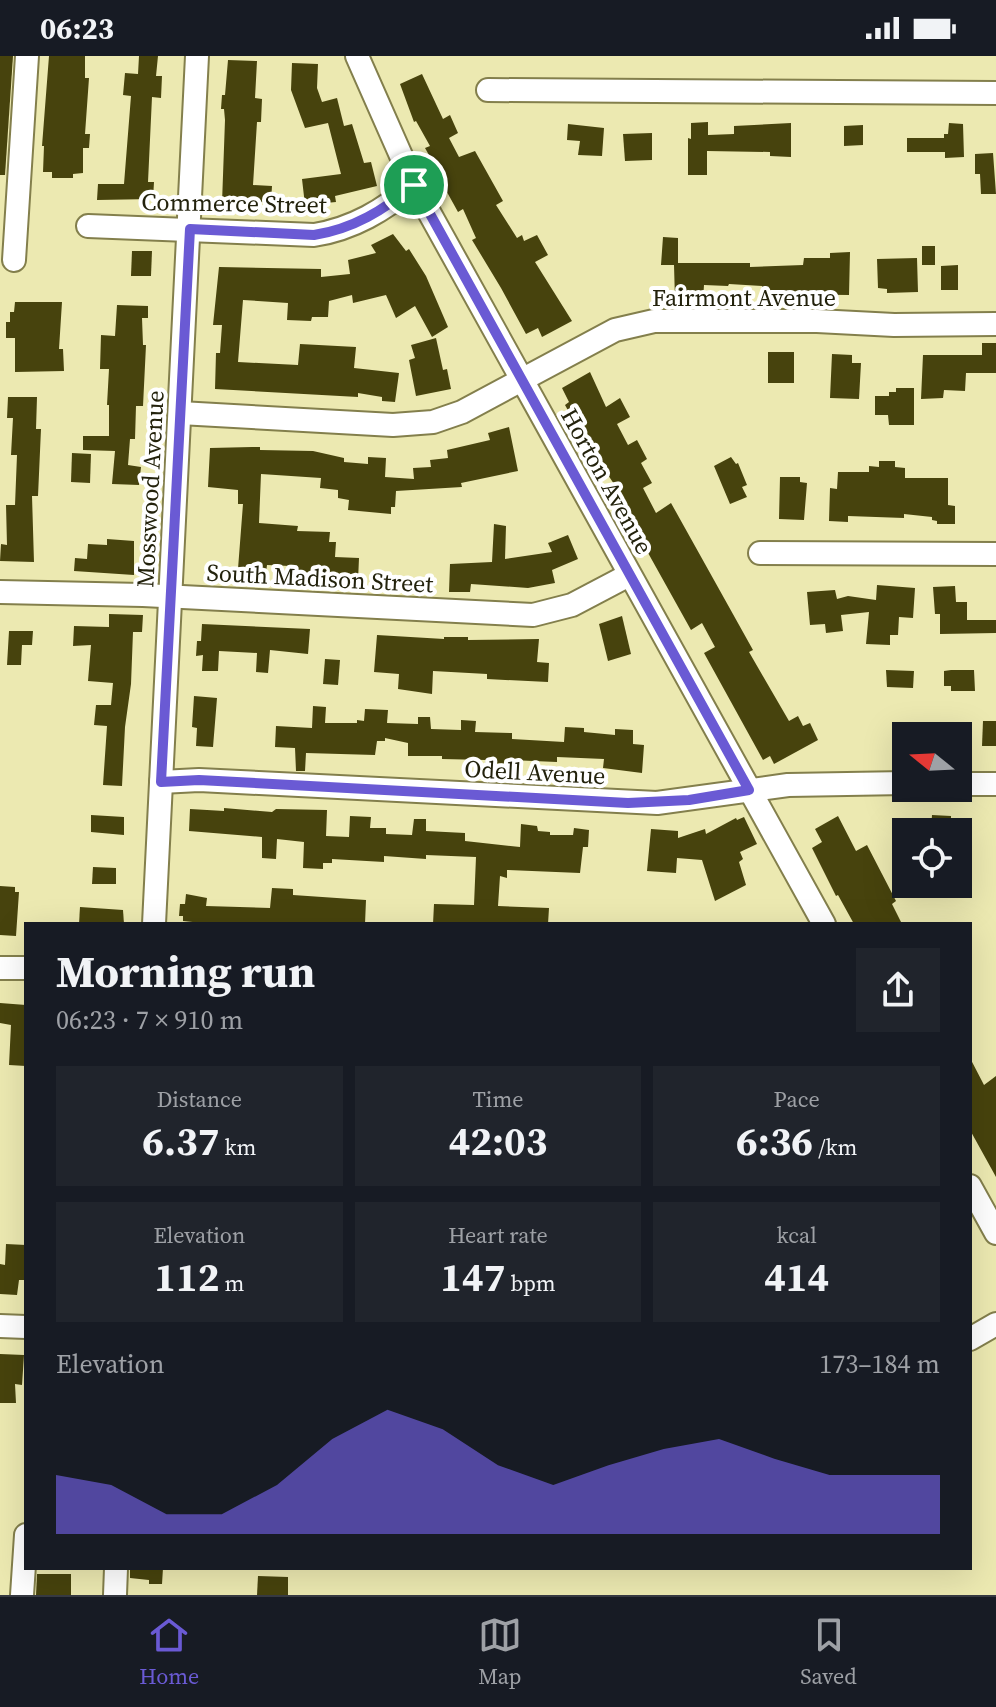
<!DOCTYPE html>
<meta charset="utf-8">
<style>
:root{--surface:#171b24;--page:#20242c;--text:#f1f3f6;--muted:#9ea1a6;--line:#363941;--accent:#6a5ad4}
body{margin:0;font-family:"Source Serif 4",serif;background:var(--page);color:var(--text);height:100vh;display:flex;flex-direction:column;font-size:30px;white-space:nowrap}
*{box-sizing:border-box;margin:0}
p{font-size:26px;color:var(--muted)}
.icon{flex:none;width:44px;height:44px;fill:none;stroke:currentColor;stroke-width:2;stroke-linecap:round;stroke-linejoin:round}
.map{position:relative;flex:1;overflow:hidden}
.sheet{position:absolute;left:24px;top:866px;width:948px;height:648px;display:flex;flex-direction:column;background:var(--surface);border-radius:0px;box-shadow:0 8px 32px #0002}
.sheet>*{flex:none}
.needle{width:52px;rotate:288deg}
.buttons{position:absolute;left:892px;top:666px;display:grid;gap:16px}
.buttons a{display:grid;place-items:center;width:80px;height:80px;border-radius:0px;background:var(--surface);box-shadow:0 8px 32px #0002;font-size:40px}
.pin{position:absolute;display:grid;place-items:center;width:68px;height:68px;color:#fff;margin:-34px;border:4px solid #fff;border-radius:50%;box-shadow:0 2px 8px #0007}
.round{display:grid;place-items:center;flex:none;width:84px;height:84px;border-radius:0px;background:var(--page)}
.summary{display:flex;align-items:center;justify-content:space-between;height:136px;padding:0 32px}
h1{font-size:44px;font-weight:700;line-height:60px}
.figures{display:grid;grid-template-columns:repeat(3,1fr);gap:12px;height:136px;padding:8px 32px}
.figures div{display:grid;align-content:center;border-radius:0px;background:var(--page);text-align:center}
.figures b{font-size:40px;font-weight:700}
.figures small{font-size:22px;font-weight:400}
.figures p{font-size:22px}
.chart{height:224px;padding:16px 32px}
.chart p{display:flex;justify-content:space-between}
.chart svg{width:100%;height:144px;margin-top:8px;fill:var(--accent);opacity:.7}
.status{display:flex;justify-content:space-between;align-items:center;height:56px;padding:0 40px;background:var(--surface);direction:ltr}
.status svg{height:22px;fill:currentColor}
.dock{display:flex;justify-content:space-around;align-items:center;height:112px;border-top:2px solid var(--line);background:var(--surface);font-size:22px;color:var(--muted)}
.dock a{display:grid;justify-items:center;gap:4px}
.dock .selected{color:var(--accent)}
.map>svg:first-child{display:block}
.building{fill:#47430d}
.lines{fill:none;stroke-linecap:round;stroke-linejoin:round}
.minor-casing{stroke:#837f4c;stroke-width:26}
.minor{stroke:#fff;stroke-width:22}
.route-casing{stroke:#fff;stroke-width:16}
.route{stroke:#6a5ad4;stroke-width:10}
.labels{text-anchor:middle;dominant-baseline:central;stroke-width:8;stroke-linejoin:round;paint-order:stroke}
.street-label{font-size:24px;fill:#23220c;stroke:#fff}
</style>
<div class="status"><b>06:23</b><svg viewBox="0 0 49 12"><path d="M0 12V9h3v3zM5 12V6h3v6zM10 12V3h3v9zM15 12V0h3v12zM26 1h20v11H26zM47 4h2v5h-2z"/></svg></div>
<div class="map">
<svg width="996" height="1539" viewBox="0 0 996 1539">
<rect width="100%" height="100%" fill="#ece9b1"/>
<g class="building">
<polygon points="0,0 13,0 5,119 0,119"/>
<polygon points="49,0 85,0 85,22 89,22 85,78 90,78 89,92 83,92 83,117 73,118 73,122 52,122 52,116 43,116 44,90 42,90"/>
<polygon points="139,0 158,0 156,20 162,20 161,42 152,41 148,126 154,126 153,143 97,144 98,128 124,128 131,40 123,39 125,17 138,18"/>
<polygon points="228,4 257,5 255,42 262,43 261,66 257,66 253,129 272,130 271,146 222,147 225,64 224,53 221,53 222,39 225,39"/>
<polygon points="292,7 318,8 317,32 322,46 337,42 344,70 352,68 364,107 371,106 377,130 335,140 336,146 305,149 302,123 341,118 328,67 305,72 291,34"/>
<polygon points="422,18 443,63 450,59 458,77 449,82 459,101 475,95 503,145 496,149 517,182 522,179 524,185 537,179 548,199 535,206 572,265 542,281 538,272 526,278 501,232 472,184 476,182 463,153 458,156 432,109 434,108 425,92 430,90 416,65 414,66 400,28"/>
<polygon points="708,66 708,79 734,78 734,70 791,67 791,101 770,100 770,96 707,95 707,119 688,119 688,82 691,83 691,67"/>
<polygon points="949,67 963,68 964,101 945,102 945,96 907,96 907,82 944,82 944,78 948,78"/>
<polygon points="568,68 604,72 602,100 578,99 580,85 567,84"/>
<polygon points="863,69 863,89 844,90 844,70"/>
<polygon points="652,77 652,104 625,105 623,78"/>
<polygon points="993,97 996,138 981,138 980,118 975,118 975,98"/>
<polygon points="393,178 406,195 409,193 426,220 448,271 432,281 415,250 396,262 386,239 353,247 352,239 329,245 328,261 312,261 311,265 287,264 288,247 243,244 238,306 298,309 300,288 356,291 354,312 399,317 395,346 382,345 382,341 358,337 358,341 215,333 216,297 220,297 222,269 213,269 219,211 321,213 321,221 350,218 348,204 376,197 371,189"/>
<polygon points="663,181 678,182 678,207 750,207 750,211 803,209 804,202 830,202 830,197 850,196 849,239 762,238 762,230 729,228 728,230 704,229 703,244 675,244 674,209 661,209"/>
<rect x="922" y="190" width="13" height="19"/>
<polygon points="132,195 152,195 151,220 131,220"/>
<polygon points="917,202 918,236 887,237 887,233 878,232 877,203"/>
<polygon points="958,209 958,234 941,234 941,210"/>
<polygon points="15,246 62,246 59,293 63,293 64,315 15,316 15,282 6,282 6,266 10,266 10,256 14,256"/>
<polygon points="117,249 148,250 148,262 142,262 143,289 146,289 143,350 136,350 135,383 130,383 128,409 141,411 139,429 112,428 115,395 83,394 83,380 109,380 109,349 107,349 109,313 100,313 101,279 115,280"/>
<polygon points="436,282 443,314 447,313 451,333 416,340 409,304 415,302 411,289"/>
<polygon points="982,287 996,287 996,317 966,317 965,335 944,334 943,342 921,343 923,299 982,299"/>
<rect x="768" y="296" width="26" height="31"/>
<polygon points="832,298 852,299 852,307 861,307 859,343 830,342"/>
<polygon points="590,316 606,351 620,342 630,361 617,368 628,389 637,384 647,403 641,407 652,427 643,432 656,457 671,447 753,594 749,596 789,665 798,660 803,670 810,667 818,684 774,708 770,700 763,704 704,597 715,591 702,567 691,574 618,443 622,440 606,416 603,418 565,349 569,346 562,332"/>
<polygon points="896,332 914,332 914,369 889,369 888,359 875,359 875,340 889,340 889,336 896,336"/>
<polygon points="8,341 37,341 36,373 41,373 38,440 32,440 34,506 0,505 1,488 7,489 6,449 15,449 17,399 11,399 13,362 7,362"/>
<polygon points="509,371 518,415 461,427 462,431 396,435 395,451 391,451 391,458 348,454 349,444 338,442 338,434 320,432 321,422 261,418 259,467 298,470 297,475 330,476 329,486 336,486 335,501 359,502 358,525 315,525 316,521 289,519 290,510 267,509 266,517 250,517 250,514 238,513 243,448 238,448 238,434 208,431 210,392 252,391 260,391 260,394 313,395 344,402 344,406 368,408 368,401 386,402 385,421 414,423 413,412 431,411 430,404 448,402 447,394 490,384 488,377"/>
<polygon points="72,397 91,398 90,427 71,426"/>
<polygon points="731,401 736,408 738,407 747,429 742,431 747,441 730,448 714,410"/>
<polygon points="879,405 895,405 895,411 905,412 905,422 948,422 948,449 955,450 955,468 937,468 937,465 932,464 932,461 904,458 904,462 848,460 848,466 829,465 830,432 837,433 838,416 869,416 869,410 879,411"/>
<polygon points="780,421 800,421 800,426 807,427 804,464 779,463"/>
<polygon points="494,468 506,470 505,503 552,496 548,487 568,479 578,503 552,514 555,527 528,532 471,528 470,536 449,536 450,508 492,506"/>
<polygon points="107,483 134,485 134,519 74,515 75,502 87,503 88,488 107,489"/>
<polygon points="877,529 915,532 913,562 899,561 898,579 890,579 890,589 866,588 869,556 841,559 843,575 826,577 825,568 810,569 807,536 835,534 837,543 848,540 876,544"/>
<polygon points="955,530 956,546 967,546 967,564 996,564 996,577 940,578 940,558 935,558 933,531"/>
<polygon points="109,558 143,559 142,576 133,576 131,628 125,671 122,730 103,729 107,670 94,669 96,649 111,649 113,627 88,625 91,589 73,590 74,570 109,571"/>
<polygon points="622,560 631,598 608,605 599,568"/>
<polygon points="202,568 310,573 308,598 270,594 268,617 256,616 257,597 219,595 218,615 202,615 203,599 196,600 197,585 201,585"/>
<polygon points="9,575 33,575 32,589 22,589 21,609 7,609"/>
<polygon points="377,579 444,583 444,581 468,581 468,584 539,583 537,606 549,607 548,626 487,623 487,618 433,615 432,638 398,633 399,618 374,616"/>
<polygon points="325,603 340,604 338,629 323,628"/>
<polygon points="886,614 914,615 913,632 887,631"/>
<polygon points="951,614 974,614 975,635 951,635 951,630 944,630 944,615"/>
<polygon points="194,640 217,642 213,691 196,690 197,672 192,671"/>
<polygon points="313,650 326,651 325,667 357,667 357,664 364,665 365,653 388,654 387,667 418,668 418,661 430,661 431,673 461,674 461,664 476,665 475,676 512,677 512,683 564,686 565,671 584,672 584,676 615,679 615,673 633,674 633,688 644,689 642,717 603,712 604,703 557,701 557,706 510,704 509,708 485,707 486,704 442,703 442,700 408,700 408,687 385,682 385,685 377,685 375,699 306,697 305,715 296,715 295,692 275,691 276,670 312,672"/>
<polygon points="983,665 996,665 996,690 982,690"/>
<polygon points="224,752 272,756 276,753 327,754 326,780 349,781 350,760 371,761 370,772 386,772 386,778 412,779 414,763 426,763 426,775 465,777 465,785 520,791 521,768 537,770 538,775 550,776 550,779 573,779 574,772 589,774 588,791 583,791 580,817 507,814 507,822 500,820 498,850 549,852 548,868 433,868 434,848 474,849 476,801 426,799 426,803 384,800 384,806 332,803 332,807 323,807 323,813 303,812 304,786 277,783 276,803 262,802 262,781 189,775 190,753 224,755"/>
<polygon points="91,759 124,761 124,779 91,776"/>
<polygon points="932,759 951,760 951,776 931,776"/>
<polygon points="838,760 856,795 867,789 896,845 892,848 902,868 854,868 838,839 836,840 812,792 822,786 815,773"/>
<polygon points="744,761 757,788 740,796 743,803 739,806 746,829 715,845 702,804 677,802 676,817 647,815 651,773 678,775 678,782 705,773 706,778 736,762 737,764"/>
<polygon points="93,811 116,812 116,828 92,828"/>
<polygon points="0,830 15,831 15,836 19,836 16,880 0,879"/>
<polygon points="272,832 293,833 293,839 366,844 365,868 212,868 183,865 183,860 179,860 180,848 185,848 186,838 207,842 206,850 270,852"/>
<polygon points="80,851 123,854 124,868 79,868"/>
<polygon points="0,947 26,949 26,1010 9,1009 11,969 0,967"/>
<polygon points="970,1002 984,1029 996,1020 996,1121 970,1074"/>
<polygon points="6,1188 26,1189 26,1224 19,1224 17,1239 0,1238 0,1208 5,1209"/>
<polygon points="0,1298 24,1299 22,1329 15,1328 16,1347 0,1347"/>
<polygon points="130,1512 163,1512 162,1528 149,1528 149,1524 130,1522"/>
<polygon points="37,1518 71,1518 71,1539 36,1539"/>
<polygon points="258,1520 288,1521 288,1539 257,1539"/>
</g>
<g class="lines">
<g class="minor-casing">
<g id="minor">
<polyline points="357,0 414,129 824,868"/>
<polyline points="488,34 996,37"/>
<path d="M88,170L314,179C353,173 384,154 414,129"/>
<polyline points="14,204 27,0"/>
<polyline points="180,357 393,369 433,366 462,356 615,274 654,265 817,265 894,269 996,268"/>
<polyline points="760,497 996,498"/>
<polyline points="0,536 143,539 533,559 572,549 629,519"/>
<polyline points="161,726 199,724 657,747 788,729 906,727"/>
<polyline points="958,728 996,728"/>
<polyline points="154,868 197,0"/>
<polyline points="0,912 26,912"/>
<polyline points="970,1130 996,1177"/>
<polyline points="0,1270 26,1271"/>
<polyline points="970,1283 996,1268"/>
<polyline points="22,1539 26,1479"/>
<polyline points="115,1539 116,1512"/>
</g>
</g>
<use href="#minor" class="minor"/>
</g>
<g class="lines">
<g class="route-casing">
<path id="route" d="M414,129L749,734L689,744L628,747L199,724L161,726L190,173L314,179C353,173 384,154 414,129Z"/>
</g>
<use href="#route" class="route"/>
</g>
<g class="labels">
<g class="street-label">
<text transform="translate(234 147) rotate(1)">Commerce Street</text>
<text x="744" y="241">Fairmont Avenue</text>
<text transform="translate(607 425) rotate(61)">Horton Avenue</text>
<text transform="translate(150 433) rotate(-87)">Mosswood Avenue</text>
<text transform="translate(320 522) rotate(3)">South Madison Street</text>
<text transform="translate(535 716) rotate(3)">Odell Avenue</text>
</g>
</g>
</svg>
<div class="buttons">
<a><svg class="needle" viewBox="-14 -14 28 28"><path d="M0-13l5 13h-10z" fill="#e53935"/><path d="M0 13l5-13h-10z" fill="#9ea1a6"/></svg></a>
<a><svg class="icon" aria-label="locate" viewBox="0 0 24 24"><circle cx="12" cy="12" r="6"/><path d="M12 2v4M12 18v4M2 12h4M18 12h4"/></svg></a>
</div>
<div class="pin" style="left:414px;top:129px;background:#1e9e55"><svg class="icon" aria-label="arrive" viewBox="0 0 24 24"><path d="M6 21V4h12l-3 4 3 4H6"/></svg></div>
<section class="sheet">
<div class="summary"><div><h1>Morning run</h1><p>06:23 · 7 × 910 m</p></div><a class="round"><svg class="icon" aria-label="share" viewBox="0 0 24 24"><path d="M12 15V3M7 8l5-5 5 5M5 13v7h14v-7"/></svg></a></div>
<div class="figures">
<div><p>Distance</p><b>6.37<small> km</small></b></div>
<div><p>Time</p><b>42:03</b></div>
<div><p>Pace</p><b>6:36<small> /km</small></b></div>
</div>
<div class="figures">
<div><p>Elevation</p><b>112<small> m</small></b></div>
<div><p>Heart rate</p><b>147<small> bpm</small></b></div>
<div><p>kcal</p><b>414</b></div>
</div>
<div class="chart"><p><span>Elevation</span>173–184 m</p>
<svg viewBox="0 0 160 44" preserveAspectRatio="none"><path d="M0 44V26L10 29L20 38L30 38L40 29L50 15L60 6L70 12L80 23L90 29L100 23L110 18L120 15L130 21L140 26L150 26L160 26V44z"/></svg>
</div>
</section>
</div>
<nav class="dock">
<a class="selected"><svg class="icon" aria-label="home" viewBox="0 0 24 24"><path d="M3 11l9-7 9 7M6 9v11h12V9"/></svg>Home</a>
<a><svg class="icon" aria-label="map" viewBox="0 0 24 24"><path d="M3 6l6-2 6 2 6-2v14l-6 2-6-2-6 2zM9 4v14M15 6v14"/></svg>Map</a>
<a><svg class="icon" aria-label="saved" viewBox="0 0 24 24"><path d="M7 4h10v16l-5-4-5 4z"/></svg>Saved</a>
</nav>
